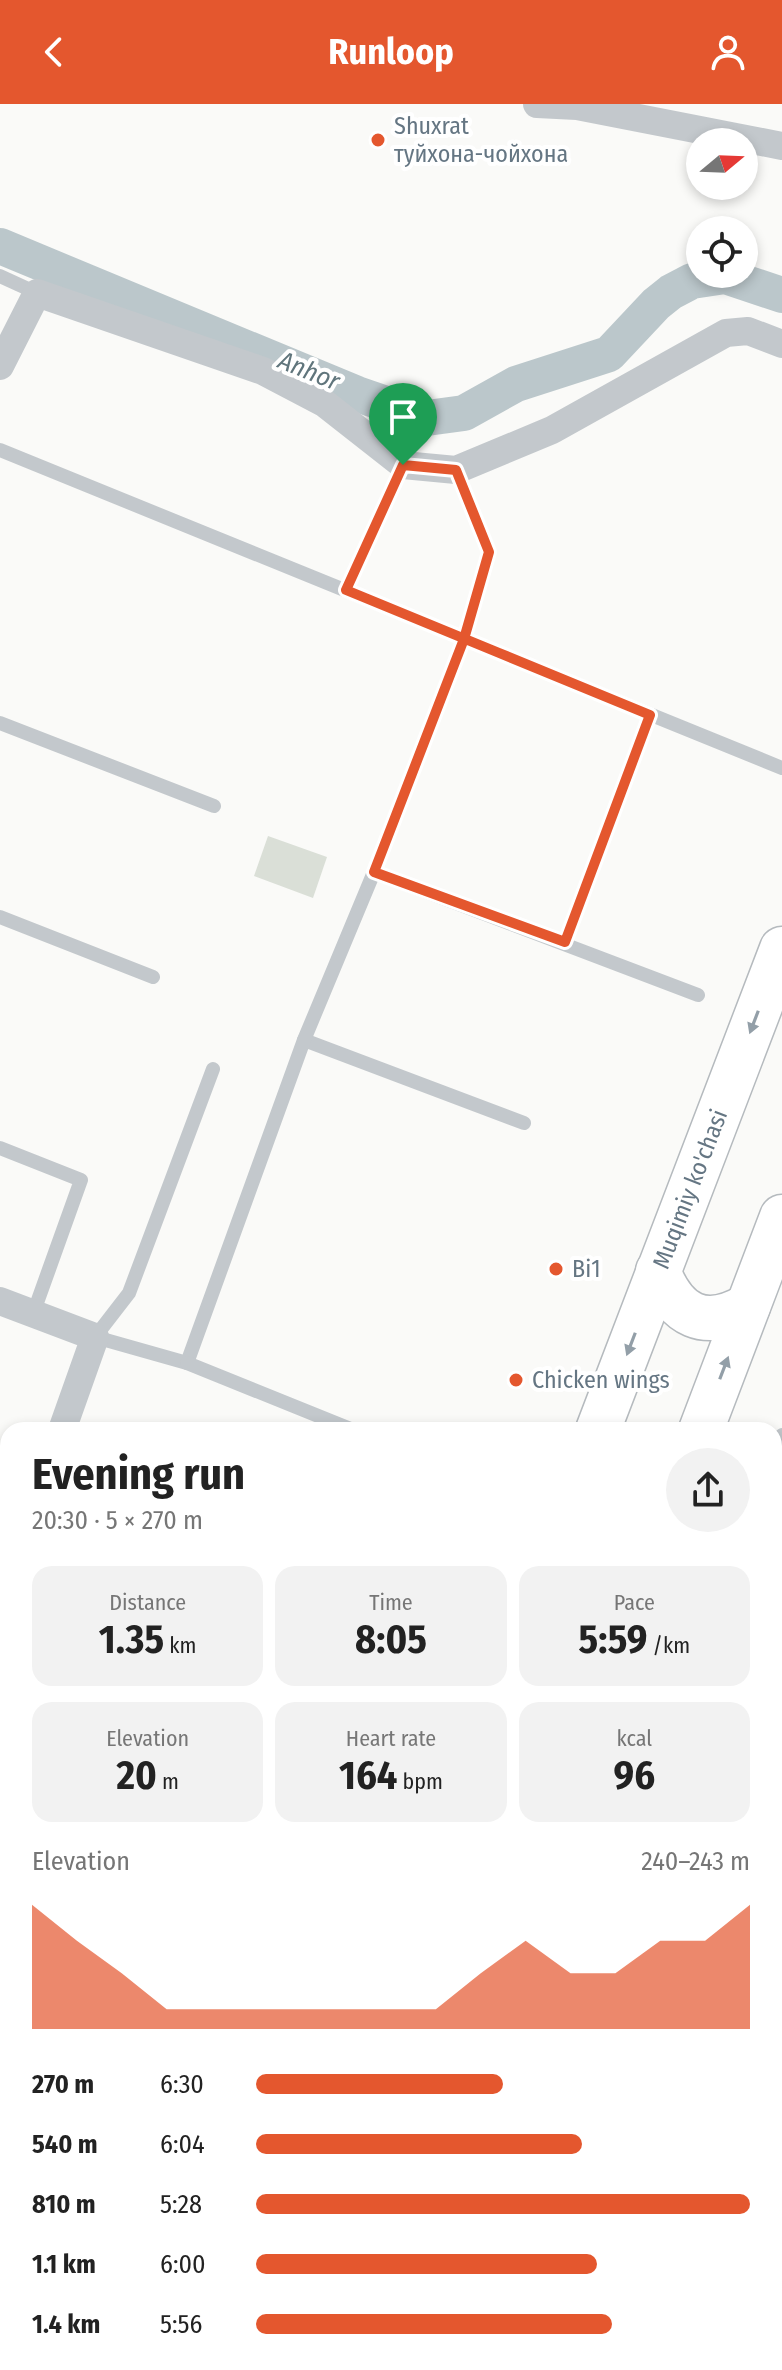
<!DOCTYPE html>
<meta charset="utf-8">
<style>
:root{--surface:#fff;--page:#f2f2f2;--text:#222;--muted:#767676;--accent:#e4572e}
body{margin:0;font-family:"Fira Sans Condensed",sans-serif;background:var(--page);color:var(--text);height:100vh;display:flex;flex-direction:column;font-size:30px;white-space:nowrap}
*{box-sizing:border-box;margin:0}
p{font-size:26px;color:var(--muted)}
.icon{flex:none;width:44px;height:44px;fill:none;stroke:currentColor;stroke-width:2;stroke-linecap:round;stroke-linejoin:round}
.map{position:relative;flex:1;overflow:hidden}
.sheet{position:absolute;left:0px;top:1318px;width:782px;height:948px;display:flex;flex-direction:column;background:var(--surface);border-radius:24px 24px 0 0;box-shadow:0 4px 12px #0003}
.sheet>*{flex:none}
.needle{width:52px;rotate:71deg}
.tools{position:absolute;left:686px;top:24px;display:grid;gap:16px}
.tools a{display:grid;place-items:center;width:72px;height:72px;border-radius:50%;background:var(--surface);box-shadow:0 4px 12px #0003;font-size:40px}
.pin{position:absolute;display:grid;place-items:center;width:68px;height:68px;color:#fff;margin:-82px -34px;border-radius:50% 50% 50% 0;rotate:-45deg;box-shadow:0 0 8px #0007}
.pin .icon{rotate:45deg}
.round{display:grid;place-items:center;flex:none;width:84px;height:84px;border-radius:42px;background:var(--page)}
.head{display:flex;align-items:center;justify-content:space-between;height:136px;padding:0 32px}
h1{font-size:44px;font-weight:700;line-height:60px}
.metrics{display:grid;grid-template-columns:repeat(3,1fr);gap:12px;height:136px;padding:8px 32px}
.metrics div{display:grid;align-content:center;border-radius:20px;background:var(--page);text-align:center}
.metrics b{font-size:40px;font-weight:700}
.metrics small{font-size:22px;font-weight:400}
.metrics p{font-size:22px}
.chart{height:224px;padding:16px 32px}
.chart p{display:flex;justify-content:space-between}
.chart svg{width:100%;height:144px;margin-top:8px;fill:var(--accent);opacity:.7}
ul{padding:0 32px;list-style:none;font-size:26px}
li{display:grid;grid-template-columns:128px 96px 1fr;align-items:center;height:60px}
li i{height:20px;border-radius:10px;background:var(--accent)}
header{display:flex;justify-content:space-between;align-items:center;height:104px;padding:0 32px;background:var(--accent);color:#fff;font-size:36px;font-weight:700}
.map>svg:first-child{display:block}
.green{fill:#dadfd7}
.lines{fill:none;stroke-linecap:round;stroke-linejoin:round}
.canal{stroke:#bbc7cb;stroke-width:36}
.secondary-casing{stroke:#b3babf;stroke-width:43}
.primary-casing{stroke:#b5babe;stroke-width:47}
.service{stroke:#c3c8cc;stroke-width:14}
.minor{stroke:#c3c8cc;stroke-width:28}
.secondary{stroke:#fff;stroke-width:40}
.primary{stroke:#fff;stroke-width:44}
.oneway{fill:#939fa8}
.route-casing{stroke:#fff;stroke-width:16}
.route{stroke:#e4572e;stroke-width:10}
.poi-dot{fill:#e4572e;stroke:#fff;stroke-width:3}
.labels{text-anchor:middle;dominant-baseline:central;stroke-width:8;stroke-linejoin:round;paint-order:stroke}
.poi-label{font-size:24px;fill:#657683;stroke:#fff;text-anchor:start}
.street-label{font-size:24px;fill:#657683;stroke:#fff}
.water-label{font-size:26px;font-style:italic;fill:#60757c;stroke:#fff}
</style>
<header><svg class="icon" aria-label="back" viewBox="0 0 24 24"><path d="M15 5l-7 7 7 7"/></svg>Runloop<svg class="icon" aria-label="person" viewBox="0 0 24 24"><circle cx="12" cy="8" r="4"/><path d="M4 21q1-7 8-7t8 7"/></svg></header>
<div class="map">
<svg width="782" height="2266" viewBox="0 0 782 2266">
<rect width="100%" height="100%" fill="#fafaf8"/>
<polygon class="green" points="268,732 327,753 313,794 254,772"/>
<g class="lines">
<polyline class="canal" points="0,142 357,290 427,314 464,309 516,280 609,250 656,200 671,188 692,177 725,172 782,191"/>
<g class="secondary-casing">
<g id="secondary">
<polyline points="0,1821 8,1824"/>
<polyline points="0,1875 8,1879"/>
<polyline points="774,2168 782,2171"/>
</g>
</g>
<g class="primary-casing">
<g id="primary">
<path d="M658,1167C676,1212 704,1227 748,1202"/>
<path id="s1" d="M598,1326L782,845"/>
<polyline points="701,1326 782,1113"/>
<polyline points="247,2266 250,2258"/>
<polyline points="341,2266 344,2258"/>
</g>
</g>
<g class="service">
<polyline points="0,172 37,189"/>
<polyline points="0,346 782,664"/>
<polyline points="346,486 403,361"/>
<polyline points="0,619 214,702"/>
<polyline points="374,768 698,891"/>
<polyline points="0,813 153,873"/>
<polyline points="565,838 650,611"/>
<polyline points="304,936 524,1019"/>
<polyline points="213,965 129,1189 95,1233 187,1259 304,936 374,768 464,535 489,448 456,366"/>
<polyline points="0,1044 81,1076 33,1210"/>
<polyline points="187,1259 353,1326"/>
<polyline points="774,1353 782,1331"/>
<polyline points="0,1374 8,1377"/>
<polyline points="774,1399 782,1402"/>
<polyline points="0,1632 8,1635"/>
<polyline points="0,2095 8,2099"/>
<polyline points="10,2266 13,2258"/>
</g>
<g class="minor">
<polyline points="537,0 577,2 782,42"/>
<polyline points="0,262 37,189 263,267 324,299 403,361 456,366 552,326 726,229 748,227 782,240"/>
<polyline points="0,1197 95,1233 62,1326"/>
</g>
<use href="#secondary" class="secondary"/>
<use href="#primary" class="primary"/>
</g>
<defs><path id="oneway-solid" d="M-6-.8H1V-3.2L6.5 0L1 3.2V.8H-6Z" transform="scale(2)"/></defs>
<g class="oneway">
<use href="#oneway-solid" transform="translate(754 918) rotate(111)"/>
<use href="#oneway-solid" transform="translate(631 1240) rotate(111)"/>
<use href="#oneway-solid" transform="translate(724 1264) rotate(-69)"/>
</g>
<g class="lines">
<g class="route-casing">
<path id="route" d="M403,361L456,366L489,448L464,535L374,768L565,838L650,611C549,569 447,528 346,486L403,361"/>
</g>
<use href="#route" class="route"/>
</g>
<g class="poi-dot">
<circle cx="378" cy="36" r="8"/>
<circle cx="556" cy="1165" r="8"/>
<circle cx="516" cy="1276" r="8"/>
</g>
<g class="labels">
<g class="poi-label">
<text x="394" y="22">Shuxrat<tspan x="394" dy="28">туйхона-чойхона</tspan></text>
<text x="572" y="1165">Bi1</text>
<text x="532" y="1276">Chicken wings</text>
</g>
<g class="street-label">
<text stroke="none"><textPath href="#s1" startOffset="258">Muqimiy ko'chasi</textPath></text>
</g>
<g class="water-label">
<text transform="translate(309 267) rotate(22)">Anhor</text>
</g>
</g>
</svg>
<div class="tools">
<a><svg class="needle" viewBox="-14 -14 28 28"><path d="M0-13l5 13h-10z" fill="#e53935"/><path d="M0 13l5-13h-10z" fill="#767676"/></svg></a>
<a><svg class="icon" aria-label="locate" viewBox="0 0 24 24"><circle cx="12" cy="12" r="6"/><path d="M12 2v4M12 18v4M2 12h4M18 12h4"/></svg></a>
</div>
<div class="pin" style="left:403px;top:361px;background:#1e9e55"><svg class="icon" aria-label="arrive" viewBox="0 0 24 24"><path d="M6 21V4h12l-3 4 3 4H6"/></svg></div>
<section class="sheet">
<div class="head"><div><h1>Evening run</h1><p>20:30 · 5 × 270 m</p></div><a class="round"><svg class="icon" aria-label="share" viewBox="0 0 24 24"><path d="M12 15V3M7 8l5-5 5 5M5 13v7h14v-7"/></svg></a></div>
<div class="metrics">
<div><p>Distance</p><b>1.35<small> km</small></b></div>
<div><p>Time</p><b>8:05</b></div>
<div><p>Pace</p><b>5:59<small> /km</small></b></div>
</div>
<div class="metrics">
<div><p>Elevation</p><b>20<small> m</small></b></div>
<div><p>Heart rate</p><b>164<small> bpm</small></b></div>
<div><p>kcal</p><b>96</b></div>
</div>
<div class="chart"><p><span>Elevation</span>240–243 m</p>
<svg viewBox="0 0 160 44" preserveAspectRatio="none"><path d="M0 44V6L10 17L20 27L30 38L40 38L50 38L60 38L70 38L80 38L90 38L100 27L110 17L120 27L130 27L140 17L150 17L160 6V44z"/></svg>
</div>
<ul>
<li><b>270 m</b>6:30<i style="width:50%"></i></li>
<li><b>540 m</b>6:04<i style="width:66%"></i></li>
<li><b>810 m</b>5:28<i style="width:100%"></i></li>
<li><b>1.1 km</b>6:00<i style="width:69%"></i></li>
<li><b>1.4 km</b>5:56<i style="width:72%"></i></li>
</ul>
</section>
</div>
